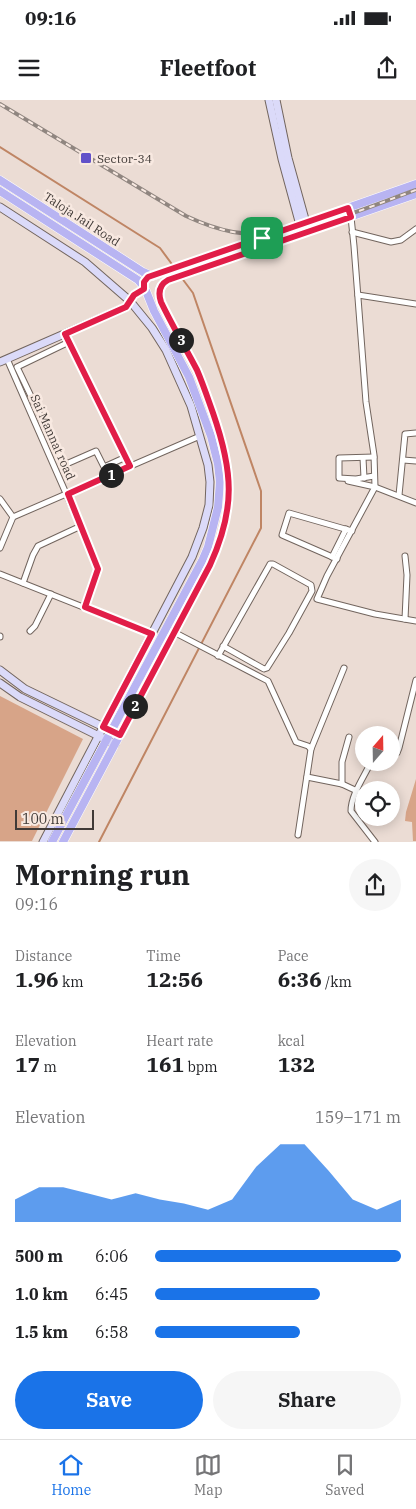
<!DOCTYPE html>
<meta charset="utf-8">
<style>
:root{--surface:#fff;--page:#f6f6f6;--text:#202124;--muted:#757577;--line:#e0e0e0;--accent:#1a73e8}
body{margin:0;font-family:"IBM Plex Serif",serif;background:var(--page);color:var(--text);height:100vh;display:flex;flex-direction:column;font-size:19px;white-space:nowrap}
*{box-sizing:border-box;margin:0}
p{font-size:16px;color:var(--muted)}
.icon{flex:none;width:28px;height:28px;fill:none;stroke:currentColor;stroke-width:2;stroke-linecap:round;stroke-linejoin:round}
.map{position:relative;height:742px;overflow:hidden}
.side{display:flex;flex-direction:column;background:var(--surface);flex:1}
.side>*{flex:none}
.needle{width:32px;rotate:20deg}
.buttons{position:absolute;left:355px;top:626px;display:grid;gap:10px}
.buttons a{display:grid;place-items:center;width:45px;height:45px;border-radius:50%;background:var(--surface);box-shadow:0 2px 12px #0003;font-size:25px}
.scale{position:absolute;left:15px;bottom:12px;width:79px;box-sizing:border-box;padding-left:5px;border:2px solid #403a37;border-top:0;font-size:14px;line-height:18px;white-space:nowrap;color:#403a37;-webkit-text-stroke:4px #f8e9e1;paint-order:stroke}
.pin{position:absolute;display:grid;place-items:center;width:42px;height:42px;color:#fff;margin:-21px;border-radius:10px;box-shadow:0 2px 8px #0006}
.km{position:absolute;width:25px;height:25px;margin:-12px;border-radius:50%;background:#222;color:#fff;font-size:14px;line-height:25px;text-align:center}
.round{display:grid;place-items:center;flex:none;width:52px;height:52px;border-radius:26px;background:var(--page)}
.headline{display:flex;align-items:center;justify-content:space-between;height:85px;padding:0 15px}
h1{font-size:28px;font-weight:800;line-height:38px}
.metrics{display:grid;grid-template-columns:repeat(3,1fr);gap:8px;height:85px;padding:5px 15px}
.metrics div{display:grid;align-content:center}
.metrics b{font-size:21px;font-weight:800}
.metrics small{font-size:14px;font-weight:400}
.metrics p{font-size:14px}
.chart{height:140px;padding:10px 15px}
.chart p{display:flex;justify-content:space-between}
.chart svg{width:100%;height:90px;margin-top:5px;fill:var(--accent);opacity:.7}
.cta{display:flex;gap:10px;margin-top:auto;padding:10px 15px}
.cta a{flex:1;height:58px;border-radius:30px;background:var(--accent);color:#fff;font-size:20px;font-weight:800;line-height:58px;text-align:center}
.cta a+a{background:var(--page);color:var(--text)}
ul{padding:0 15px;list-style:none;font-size:16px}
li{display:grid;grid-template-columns:80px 60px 1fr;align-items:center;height:38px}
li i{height:12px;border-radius:6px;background:var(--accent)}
.status{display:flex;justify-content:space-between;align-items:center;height:35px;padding:0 25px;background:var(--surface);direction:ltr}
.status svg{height:14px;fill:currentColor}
header{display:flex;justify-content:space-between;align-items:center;height:65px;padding:0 15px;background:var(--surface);font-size:22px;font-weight:800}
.tabs{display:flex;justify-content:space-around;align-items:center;height:70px;border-top:1px solid var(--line);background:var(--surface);font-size:14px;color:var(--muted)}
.tabs a{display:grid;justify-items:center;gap:2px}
.tabs .current{color:var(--accent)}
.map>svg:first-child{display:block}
.green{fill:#d7a488}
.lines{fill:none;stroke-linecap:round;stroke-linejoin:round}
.stream{stroke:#bf8564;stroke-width:2}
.street-casing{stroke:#72655e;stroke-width:7}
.secondary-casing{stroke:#72655e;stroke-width:9}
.primary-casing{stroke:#fff;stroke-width:9}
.street{stroke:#fff;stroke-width:5}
.secondary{stroke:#dbdaf9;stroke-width:7}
.primary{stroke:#b8b4f2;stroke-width:8}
.rail-casing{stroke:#908680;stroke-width:4}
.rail{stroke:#f8e9e1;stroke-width:2;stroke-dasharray:5.5;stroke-linecap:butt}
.route-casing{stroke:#fff;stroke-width:10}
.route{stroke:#e11d48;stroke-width:6}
.poi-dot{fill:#6151c9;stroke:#f8e9e1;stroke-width:2}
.labels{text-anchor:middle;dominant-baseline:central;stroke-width:5;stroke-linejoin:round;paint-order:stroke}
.poi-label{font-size:12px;fill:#403a37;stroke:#f8e9e1;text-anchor:start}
.street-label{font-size:12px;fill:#403a37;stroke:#f8e9e1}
</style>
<div class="status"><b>09:16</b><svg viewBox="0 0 49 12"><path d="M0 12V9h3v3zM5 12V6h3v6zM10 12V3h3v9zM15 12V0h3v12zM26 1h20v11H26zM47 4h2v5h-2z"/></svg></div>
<header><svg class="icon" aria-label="menu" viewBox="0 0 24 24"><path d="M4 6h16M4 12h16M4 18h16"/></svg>Fleetfoot<svg class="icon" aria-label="share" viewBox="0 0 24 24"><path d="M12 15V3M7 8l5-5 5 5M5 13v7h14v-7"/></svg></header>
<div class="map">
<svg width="416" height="742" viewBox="0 0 416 742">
<rect width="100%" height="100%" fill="#ebdcd4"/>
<g class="green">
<polygon points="0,596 83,639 32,741 0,741"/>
<polygon points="416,679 416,741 413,741 412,722 405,721 406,712"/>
</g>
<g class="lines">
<g class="stream">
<polyline points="0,47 160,148 174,167"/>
<polyline points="99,742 261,428 261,391 193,193 181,177"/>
</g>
<g class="street-casing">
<g id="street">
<polyline points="347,108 351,117 354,146 366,302 374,355 375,387 327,476 317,499 375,514 416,521"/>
<polyline points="352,132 391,142 401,140 416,129"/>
<polyline points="358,195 416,204"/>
<polyline points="65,234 130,366"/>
<polyline points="69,242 17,267 64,365 96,351 104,367 126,357"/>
<polyline points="7,259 97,464 97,473 85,507"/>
<polyline points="374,357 339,358 339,378 356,379 374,376"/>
<polyline points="363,358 364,378"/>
<polyline points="403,360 416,361"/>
<polyline points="348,381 375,387 416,403"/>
<polyline points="399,395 405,334 416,333"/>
<polyline points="0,399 13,417"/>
<polyline points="0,448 13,417 200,336"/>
<polyline points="405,456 407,475 405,519"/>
<polyline points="332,457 346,429"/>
<polyline points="337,459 282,435 289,413 352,431"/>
<polyline points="0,474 151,534"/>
<polyline points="23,483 33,455 38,446 81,426"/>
<polyline points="166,528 268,581 296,642 308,646 311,649 298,735"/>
<polyline points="30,531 35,526 51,494"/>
<polyline points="0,537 0,536"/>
<polyline points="218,556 269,466 270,464 273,464 311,485 312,491 289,533 267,568 264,569 223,546"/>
<polyline points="311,649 344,568"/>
<polyline points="391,654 397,653 399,648 416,580"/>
<path d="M371,662C364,677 351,695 351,711L375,742"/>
<polyline points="307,677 342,684 357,691"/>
<polyline points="342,684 342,662 349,637"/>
</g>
</g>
<g class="secondary-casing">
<g id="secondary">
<polyline points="269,0 282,59 300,125"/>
<polyline points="276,0 288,58 306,123"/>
<polyline points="0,107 85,162 130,201 152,228 166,250 191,306 208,365 210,382 209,405 203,428 192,457 43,742"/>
<polyline points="0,262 126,207 134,195 144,189"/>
<polyline points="0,570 25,589 120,635"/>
<polyline points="0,583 20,597 115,644"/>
</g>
</g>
<g class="primary-casing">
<g id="primary">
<polyline points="0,80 143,172 152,176"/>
<polyline points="0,91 138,180 144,187"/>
<polyline points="153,176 416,84"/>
<polyline points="161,186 168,180 416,94"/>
<polyline points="52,742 202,461 208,447 218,407 220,382 218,364 211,336 189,277 154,211 146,191"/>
<path d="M63,742L210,465C236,408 233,371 213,313C208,299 203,284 197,270C185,247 171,225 161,202L160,189"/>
</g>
</g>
<use href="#street" class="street"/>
<use href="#secondary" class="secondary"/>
<use href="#primary" class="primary"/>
<g class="rail-casing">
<path id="rail" d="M0,4L186,116C201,123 217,129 233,132C291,142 362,109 416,90"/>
</g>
<use href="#rail" class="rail"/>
</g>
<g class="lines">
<g class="route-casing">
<path id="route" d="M348,108L351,117L168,180C159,185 158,193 161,202C172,225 185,247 197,270C203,284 208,299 213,313C233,371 236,408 210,465L120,635L103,627L152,534L85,507L98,469L68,394L130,366L65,234L126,207L134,195L144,189V182L148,177Z"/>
</g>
<use href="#route" class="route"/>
</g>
<rect class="poi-dot" x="80" y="52" width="12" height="12" rx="2.5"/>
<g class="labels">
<g class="poi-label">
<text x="97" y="58">Sector-34</text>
</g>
<g class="street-label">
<text transform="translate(82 119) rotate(33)">Taloja Jail Road</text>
<text transform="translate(53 337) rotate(66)">Sai Mannat road</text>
</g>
</g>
</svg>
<div class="buttons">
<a><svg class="needle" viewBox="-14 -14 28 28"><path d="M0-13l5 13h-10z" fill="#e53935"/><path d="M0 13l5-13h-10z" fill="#757577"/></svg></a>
<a><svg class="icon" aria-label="locate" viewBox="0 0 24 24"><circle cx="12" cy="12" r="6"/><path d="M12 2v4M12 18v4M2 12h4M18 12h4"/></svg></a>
</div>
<div class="scale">100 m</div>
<div class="pin" style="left:262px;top:138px;background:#1e9e55"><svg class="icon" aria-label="arrive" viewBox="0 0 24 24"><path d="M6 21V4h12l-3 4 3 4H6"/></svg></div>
<b class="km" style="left:111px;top:375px">1</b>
<b class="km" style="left:135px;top:606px">2</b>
<b class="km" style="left:181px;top:240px">3</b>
</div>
<section class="side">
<div class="headline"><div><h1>Morning run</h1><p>09:16</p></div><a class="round"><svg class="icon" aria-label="share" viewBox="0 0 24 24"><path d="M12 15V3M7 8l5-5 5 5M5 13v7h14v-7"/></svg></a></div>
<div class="metrics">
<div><p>Distance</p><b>1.96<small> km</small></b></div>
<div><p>Time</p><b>12:56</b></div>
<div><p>Pace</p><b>6:36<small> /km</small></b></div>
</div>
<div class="metrics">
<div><p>Elevation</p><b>17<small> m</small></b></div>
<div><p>Heart rate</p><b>161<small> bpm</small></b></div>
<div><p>kcal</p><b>132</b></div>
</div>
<div class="chart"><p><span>Elevation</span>159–171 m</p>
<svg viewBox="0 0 160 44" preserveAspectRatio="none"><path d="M0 44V33L10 27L20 27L30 30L40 33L50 30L60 33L70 35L80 38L90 33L100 17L110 6L120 6L130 19L140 33L150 38L160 33V44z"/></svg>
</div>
<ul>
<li><b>500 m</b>6:06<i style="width:100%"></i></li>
<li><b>1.0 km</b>6:45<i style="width:67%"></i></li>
<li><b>1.5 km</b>6:58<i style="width:59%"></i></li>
</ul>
<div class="cta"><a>Save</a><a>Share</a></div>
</section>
<nav class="tabs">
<a class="current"><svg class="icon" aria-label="home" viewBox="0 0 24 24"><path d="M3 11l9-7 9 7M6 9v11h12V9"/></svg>Home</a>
<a><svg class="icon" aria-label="map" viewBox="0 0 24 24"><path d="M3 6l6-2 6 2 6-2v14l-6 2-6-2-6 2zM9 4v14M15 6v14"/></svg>Map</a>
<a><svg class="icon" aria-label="saved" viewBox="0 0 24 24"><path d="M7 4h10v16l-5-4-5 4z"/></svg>Saved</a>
</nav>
